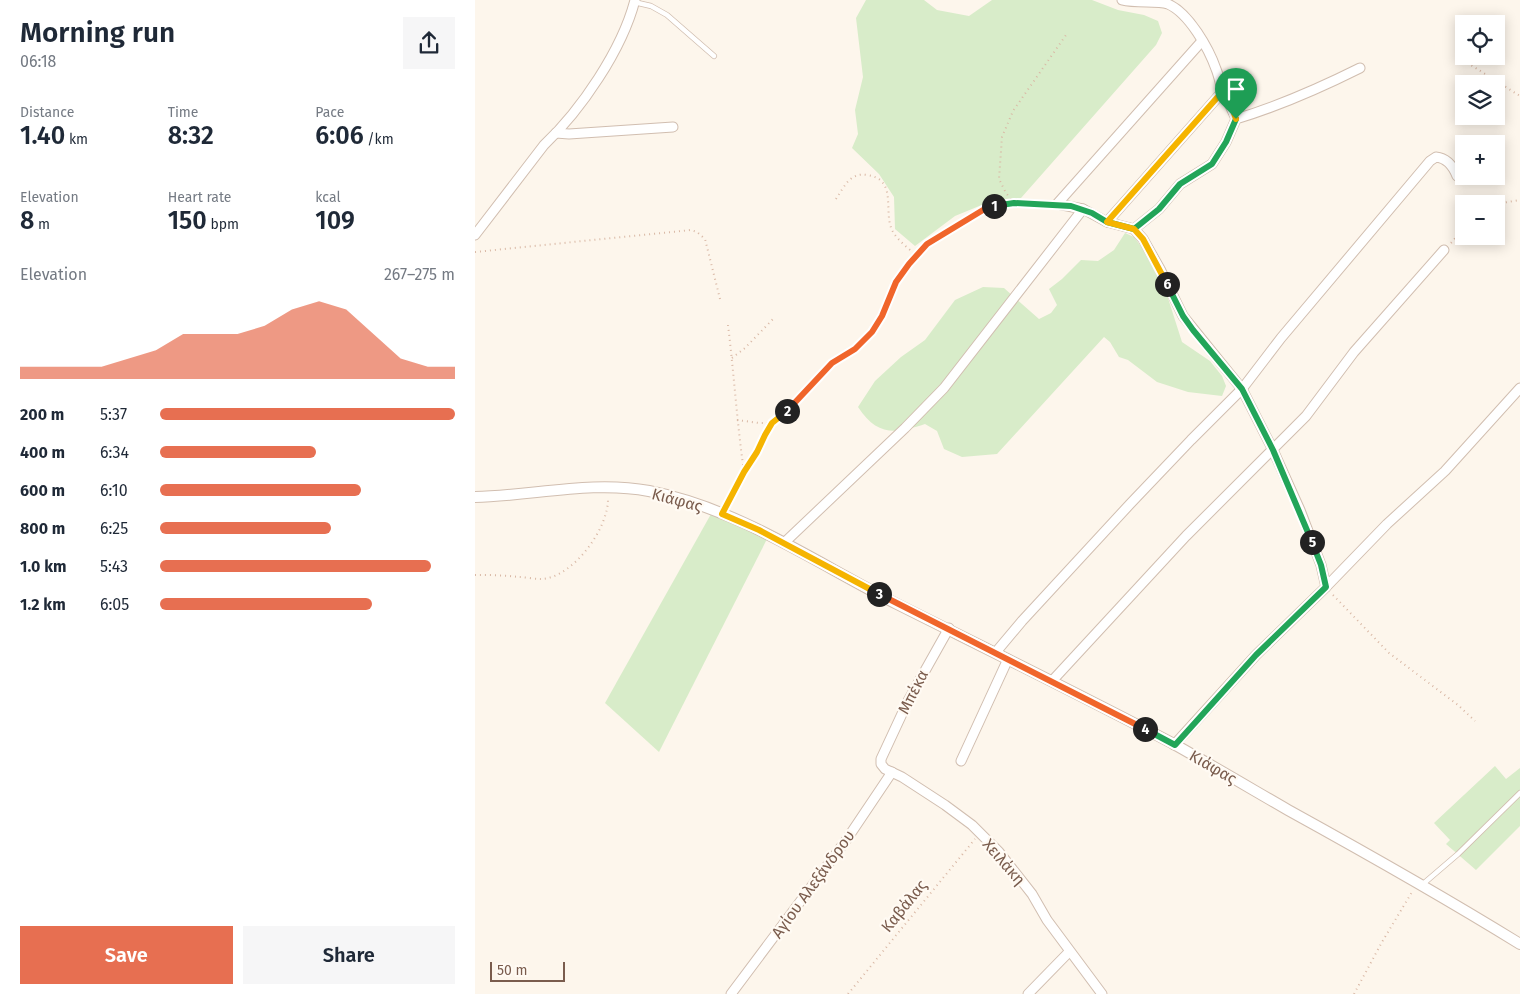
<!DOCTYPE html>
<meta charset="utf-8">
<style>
:root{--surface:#fff;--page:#f6f6f7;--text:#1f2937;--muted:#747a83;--accent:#e76f51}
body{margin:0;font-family:"Fira Sans",sans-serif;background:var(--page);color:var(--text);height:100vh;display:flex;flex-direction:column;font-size:19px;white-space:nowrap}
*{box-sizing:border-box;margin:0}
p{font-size:16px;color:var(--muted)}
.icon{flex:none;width:28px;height:28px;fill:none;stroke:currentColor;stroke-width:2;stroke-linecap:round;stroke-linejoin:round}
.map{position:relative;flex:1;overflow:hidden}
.side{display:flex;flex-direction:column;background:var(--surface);width:475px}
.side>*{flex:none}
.buttons{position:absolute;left:980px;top:15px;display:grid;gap:10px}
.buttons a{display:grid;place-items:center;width:50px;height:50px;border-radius:0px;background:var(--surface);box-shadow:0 2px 12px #0003;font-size:25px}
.scale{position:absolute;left:15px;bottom:12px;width:75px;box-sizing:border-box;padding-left:5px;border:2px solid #7a5c4d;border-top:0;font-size:14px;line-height:18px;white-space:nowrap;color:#7a5c4d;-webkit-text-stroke:4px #fffaf3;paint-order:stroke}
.pin{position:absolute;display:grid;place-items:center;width:42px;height:42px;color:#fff;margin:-51px -21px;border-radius:50% 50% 50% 0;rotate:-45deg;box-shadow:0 0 5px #0007}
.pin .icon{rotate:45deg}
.km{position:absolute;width:25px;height:25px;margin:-12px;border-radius:50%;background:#222;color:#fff;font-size:14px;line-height:25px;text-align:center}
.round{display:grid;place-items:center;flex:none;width:52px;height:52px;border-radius:0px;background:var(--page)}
.summary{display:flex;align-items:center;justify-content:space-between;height:85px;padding:0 20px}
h1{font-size:28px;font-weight:600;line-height:38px}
.metrics{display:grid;grid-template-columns:repeat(3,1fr);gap:8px;height:85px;padding:5px 20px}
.metrics div{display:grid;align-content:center}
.metrics b{font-size:25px;font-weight:600}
.metrics small{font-size:14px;font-weight:400}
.metrics p{font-size:14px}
.chart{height:140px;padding:10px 20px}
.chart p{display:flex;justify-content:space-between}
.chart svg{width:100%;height:90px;margin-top:5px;fill:var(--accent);opacity:.7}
.cta{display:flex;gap:10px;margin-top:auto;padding:10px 20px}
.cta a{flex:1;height:58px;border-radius:0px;background:var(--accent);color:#fff;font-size:20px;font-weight:600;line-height:58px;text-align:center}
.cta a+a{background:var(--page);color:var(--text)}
ul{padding:0 20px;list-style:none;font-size:16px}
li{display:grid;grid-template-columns:80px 60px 1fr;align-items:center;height:38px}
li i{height:12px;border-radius:6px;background:var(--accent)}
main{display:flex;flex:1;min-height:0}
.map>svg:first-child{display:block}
.green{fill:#d8ecc9}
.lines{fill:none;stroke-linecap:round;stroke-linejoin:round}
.service-casing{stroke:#d1beb0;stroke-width:6}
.minor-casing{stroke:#d1beb0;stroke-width:11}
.tertiary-casing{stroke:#d1beb0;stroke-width:12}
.path{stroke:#d9b8a5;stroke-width:2;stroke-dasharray:1 4;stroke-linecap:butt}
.service{stroke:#fff;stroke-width:4.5}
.minor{stroke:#fff;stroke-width:9}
.tertiary{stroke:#fff;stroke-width:10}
.split-1-casing{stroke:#fff;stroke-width:10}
.split-2-casing{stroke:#fff;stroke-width:10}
.split-3-casing{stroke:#fff;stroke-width:10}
.split-4-casing{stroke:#fff;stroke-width:10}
.split-5-casing{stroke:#fff;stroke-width:10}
.split-6-casing{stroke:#fff;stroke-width:10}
.split-7-casing{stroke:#fff;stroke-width:10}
.split-1{stroke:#22a559;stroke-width:6}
.split-2{stroke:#f0652b;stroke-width:6}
.split-3{stroke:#f5b400;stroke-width:6}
.split-4{stroke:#f0652b;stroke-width:6}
.split-5{stroke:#22a559;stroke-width:6}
.split-6{stroke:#22a559;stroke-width:6}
.split-7{stroke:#f5b400;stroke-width:6}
.labels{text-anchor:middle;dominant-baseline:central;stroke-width:4.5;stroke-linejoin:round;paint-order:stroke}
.street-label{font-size:16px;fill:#7a5c4d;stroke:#fffaf3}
</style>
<main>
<section class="side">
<div class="summary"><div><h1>Morning run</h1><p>06:18</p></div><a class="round"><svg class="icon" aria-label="share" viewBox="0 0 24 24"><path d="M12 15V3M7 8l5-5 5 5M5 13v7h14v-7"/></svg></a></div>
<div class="metrics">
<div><p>Distance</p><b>1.40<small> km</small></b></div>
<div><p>Time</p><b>8:32</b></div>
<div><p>Pace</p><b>6:06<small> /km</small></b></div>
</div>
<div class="metrics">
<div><p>Elevation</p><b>8<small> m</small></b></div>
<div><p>Heart rate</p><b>150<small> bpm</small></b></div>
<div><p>kcal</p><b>109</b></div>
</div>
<div class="chart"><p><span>Elevation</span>267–275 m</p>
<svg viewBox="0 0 160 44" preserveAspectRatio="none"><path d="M0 44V38L10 38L20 38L30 38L40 34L50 30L60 22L70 22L80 22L90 18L100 10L110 6L120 10L130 22L140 34L150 38L160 38V44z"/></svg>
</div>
<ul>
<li><b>200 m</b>5:37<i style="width:100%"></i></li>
<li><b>400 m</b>6:34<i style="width:53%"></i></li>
<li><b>600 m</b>6:10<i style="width:68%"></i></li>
<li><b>800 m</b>6:25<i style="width:58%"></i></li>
<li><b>1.0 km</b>5:43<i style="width:92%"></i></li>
<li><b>1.2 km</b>6:05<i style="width:72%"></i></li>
</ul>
<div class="cta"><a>Save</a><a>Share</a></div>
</section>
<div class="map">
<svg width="1045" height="994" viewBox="0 0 1045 994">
<rect width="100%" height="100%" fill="#fdf6ec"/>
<g class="green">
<polygon points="391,0 449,0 462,10 494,16 517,0 617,0 643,10 669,15 683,21 687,33 681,45 546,198 514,202 480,216 440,246 420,229 419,197 404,174 377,148 383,134 380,110 388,77 381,18"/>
<path d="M650,233L659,237L674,257L692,295L707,342L735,361L747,376L751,386L747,396L713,392L682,382L653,360L644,357L635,342L629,337L522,454L487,457L469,449L462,431L450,424C420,434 402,436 383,407L400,381L426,357L450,340L480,300L508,287L529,288L564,319L576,313L582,305L574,289L587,279L606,260L623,261L639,250Z"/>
<polygon points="236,514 292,539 184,752 130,703"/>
<polygon points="1020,766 1031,779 1045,768 1045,826 1001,870 971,844 975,840 959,823"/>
</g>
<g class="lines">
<g class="service-casing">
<g id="service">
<polyline points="159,2 176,6 192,15 239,56"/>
<polyline points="948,884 983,854 1045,793"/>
</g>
</g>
<g class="minor-casing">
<g id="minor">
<path d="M647,0C662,4 682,0 693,4C714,13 734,49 741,69C744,76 745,84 748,91C752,100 757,109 761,119"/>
<polyline points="81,133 94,134 198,127"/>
<polyline points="608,209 632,222 748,91"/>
<polyline points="632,222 659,229 668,239 685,269 708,316 767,389 798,450 825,510 846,565 851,587"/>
<path d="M659,229L684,209L705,184L737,164L751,142L761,119C804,106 845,88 885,68"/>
<path d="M0,235L69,145C106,110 147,50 160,0"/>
<polyline points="309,543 430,428 469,388 608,209 582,204 727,41"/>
<polyline points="474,628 433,701 406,759 406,764 410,769 427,777 470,805 497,825 524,852 557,894 572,920 627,994"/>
<path d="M521,652L547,621L655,504L716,440L767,389L806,338L955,161L961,157C972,158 978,166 982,176"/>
<polyline points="577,681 711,536 831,416 879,352 969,250"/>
<polyline points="699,745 781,655 851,587 912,524 970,471 1045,388"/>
<polyline points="486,761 533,659"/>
<polyline points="256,994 372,839 417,772"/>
<polyline points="553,994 594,952"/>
</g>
</g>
<g class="tertiary-casing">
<path id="tertiary" d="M0,497C57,496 117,480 174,491C265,509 341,563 422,604C514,650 606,695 697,743C736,765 775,788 813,810C891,853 969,897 1045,944"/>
</g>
<g class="path">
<polyline points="988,60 1045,96"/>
<path d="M361,199C369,187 375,172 392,175C423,179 408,211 417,230C422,240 433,248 442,256"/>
<polyline points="539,203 531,193 524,179 527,137 538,111 591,35"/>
<polyline points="1021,204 1045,200"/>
<polyline points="976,243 989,228"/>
<polyline points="0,252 216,230 222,232 230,239 245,299"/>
<path d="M253,325C259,374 262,423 269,472"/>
<polyline points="257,358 270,348 300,317"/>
<polyline points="262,420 284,423 297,423"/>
<polyline points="252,505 297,423 316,407 357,363 380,349 397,332 407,316 421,282 434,264 453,244 508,210 521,205 539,203 572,205"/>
<path d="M0,575C14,575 29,575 43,577C50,577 59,579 66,579C98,578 134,528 133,498"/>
<polyline points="858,595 914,653 983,705 1000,721"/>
<polyline points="373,994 500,839"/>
<polyline points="879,994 907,942 937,892"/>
</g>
<use href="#service" class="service"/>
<use href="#minor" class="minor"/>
<use href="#tertiary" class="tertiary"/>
</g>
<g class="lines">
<g class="split-1-casing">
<polyline id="split-1" points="519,206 539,203 596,206 617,213 632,222 659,229 684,209 705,184 737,164 751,142 761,119"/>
</g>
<g class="split-2-casing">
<polyline id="split-2" points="312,411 357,363 380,349 397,332 407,316 421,282 434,264 452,244 508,210 519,206"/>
</g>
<g class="split-3-casing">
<polyline id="split-3" points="312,411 297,423 290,435 282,452 269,472 247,514 284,530 404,594"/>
</g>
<g class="split-4-casing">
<polyline id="split-4" points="404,594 670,729"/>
</g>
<g class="split-5-casing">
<polyline id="split-5" points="670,729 700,745 781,655 851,587 846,565 837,542"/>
</g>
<g class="split-6-casing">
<polyline id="split-6" points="692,284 708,316 718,330 767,389 798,450 837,542"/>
</g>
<g class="split-7-casing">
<polyline id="split-7" points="692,284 668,239 659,229 632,222 748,91 755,102 761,119"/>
</g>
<use href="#split-1" class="split-1"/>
<use href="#split-2" class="split-2"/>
<use href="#split-3" class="split-3"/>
<use href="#split-4" class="split-4"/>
<use href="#split-5" class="split-5"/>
<use href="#split-6" class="split-6"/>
<use href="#split-7" class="split-7"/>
</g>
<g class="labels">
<g class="street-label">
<text transform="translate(202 500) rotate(15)">Κιάφας</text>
<text transform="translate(438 692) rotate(-63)">Μπέκα</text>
<text transform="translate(738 767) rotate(30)">Κιάφας</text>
<text transform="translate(529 862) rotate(49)">Χειλάκη</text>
<text transform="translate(338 884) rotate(-54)">Αγίου Αλεξάνδρου</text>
<text transform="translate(429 906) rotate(-51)">Καβάλας</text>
</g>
</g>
</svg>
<div class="buttons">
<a><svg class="icon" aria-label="locate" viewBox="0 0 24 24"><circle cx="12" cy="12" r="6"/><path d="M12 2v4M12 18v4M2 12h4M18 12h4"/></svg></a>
<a><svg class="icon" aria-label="layers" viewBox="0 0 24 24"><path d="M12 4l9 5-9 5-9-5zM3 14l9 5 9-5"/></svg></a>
<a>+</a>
<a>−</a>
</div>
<div class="scale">50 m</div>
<div class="pin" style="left:761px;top:119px;background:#1e9e55"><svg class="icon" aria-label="arrive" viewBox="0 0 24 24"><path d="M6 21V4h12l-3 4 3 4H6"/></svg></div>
<b class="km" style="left:519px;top:206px">1</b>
<b class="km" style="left:312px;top:411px">2</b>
<b class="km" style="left:404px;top:594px">3</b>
<b class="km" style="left:670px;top:729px">4</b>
<b class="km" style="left:837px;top:542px">5</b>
<b class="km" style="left:692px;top:284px">6</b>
</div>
</main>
